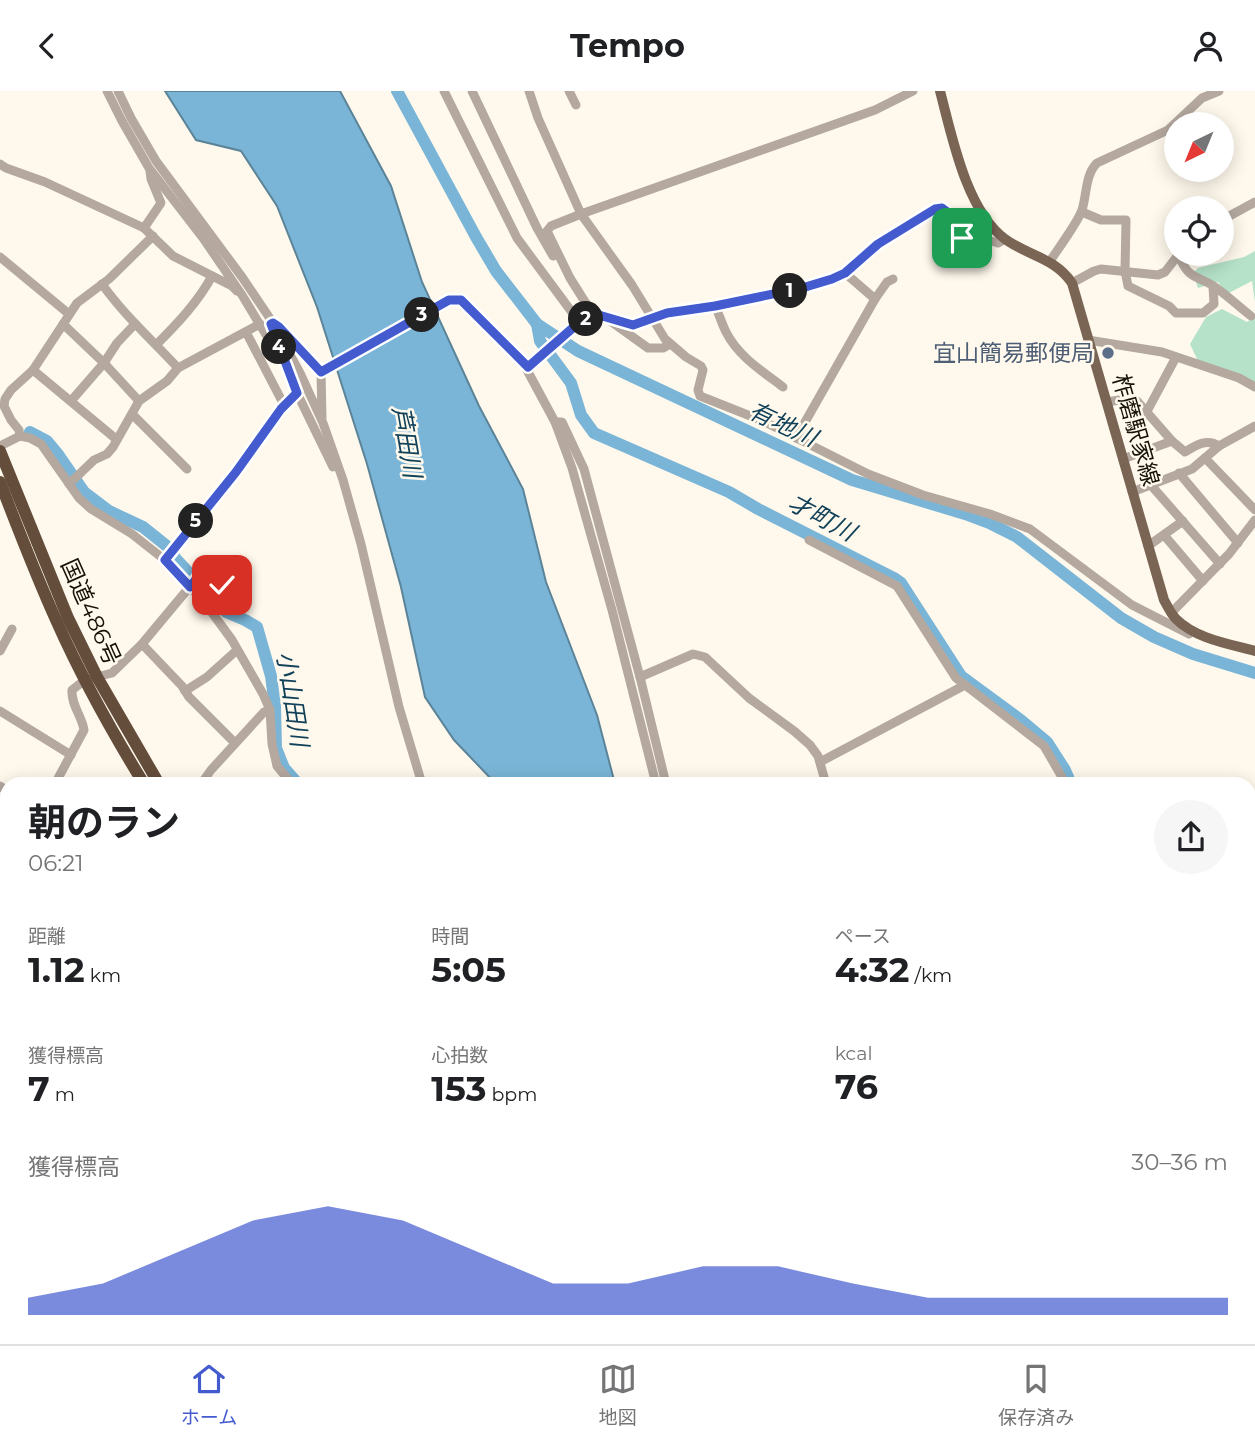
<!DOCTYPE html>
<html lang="ja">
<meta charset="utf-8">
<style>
:root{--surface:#fff;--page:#f6f6f6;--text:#202124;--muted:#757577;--line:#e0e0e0;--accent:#435bcf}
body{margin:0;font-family:Montserrat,"Noto Sans JP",sans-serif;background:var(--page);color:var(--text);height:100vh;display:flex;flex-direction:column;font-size:26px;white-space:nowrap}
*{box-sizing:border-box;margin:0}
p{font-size:23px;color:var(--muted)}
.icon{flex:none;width:38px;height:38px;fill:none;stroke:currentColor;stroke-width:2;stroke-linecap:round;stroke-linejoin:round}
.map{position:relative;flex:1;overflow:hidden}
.sheet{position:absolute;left:0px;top:686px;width:1256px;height:567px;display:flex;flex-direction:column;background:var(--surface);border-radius:21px 21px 0 0;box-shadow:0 4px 18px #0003}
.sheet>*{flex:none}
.needle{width:46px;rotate:223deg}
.controls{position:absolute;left:1164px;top:21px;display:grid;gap:14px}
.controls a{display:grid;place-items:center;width:70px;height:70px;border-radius:50%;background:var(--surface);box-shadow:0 4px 18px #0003;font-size:35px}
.pin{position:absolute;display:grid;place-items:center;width:60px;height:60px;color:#fff;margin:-30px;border-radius:14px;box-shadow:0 4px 10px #0006}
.km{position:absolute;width:35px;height:35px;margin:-18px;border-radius:50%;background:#222;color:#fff;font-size:19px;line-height:35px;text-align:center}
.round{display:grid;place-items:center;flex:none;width:74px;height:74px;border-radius:37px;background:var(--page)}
.head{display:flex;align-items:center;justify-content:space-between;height:119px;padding:0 28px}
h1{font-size:38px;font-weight:700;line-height:52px}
.figures{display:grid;grid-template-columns:repeat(3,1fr);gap:10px;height:119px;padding:7px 28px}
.figures div{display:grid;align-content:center}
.figures b{font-size:35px;font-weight:700}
.figures small{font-size:19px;font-weight:400}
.figures p{font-size:19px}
.chart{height:196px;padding:14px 28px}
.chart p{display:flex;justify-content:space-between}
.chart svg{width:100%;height:126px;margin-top:7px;fill:var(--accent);opacity:.7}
header{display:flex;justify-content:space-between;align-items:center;height:91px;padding:0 28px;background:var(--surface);font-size:32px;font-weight:700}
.menu{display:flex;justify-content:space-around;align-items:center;height:98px;border-top:2px solid var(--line);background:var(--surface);font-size:19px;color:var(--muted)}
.menu a{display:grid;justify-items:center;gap:4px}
.menu .selected{color:var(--accent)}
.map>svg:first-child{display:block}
.green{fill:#b5e2c9}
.water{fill:#7ab5d7;stroke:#5c8499;stroke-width:2}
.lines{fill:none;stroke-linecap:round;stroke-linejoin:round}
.river{stroke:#7ab5d7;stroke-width:12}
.minor{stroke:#b4a89f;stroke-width:9}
.major{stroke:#7a6555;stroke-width:10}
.highway{stroke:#654d3b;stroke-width:12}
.rail-casing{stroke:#837d72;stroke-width:4.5}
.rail{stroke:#fff9ed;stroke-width:2;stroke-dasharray:5;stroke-linecap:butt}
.route-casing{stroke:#fff;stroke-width:14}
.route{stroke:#435bcf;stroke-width:9}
.service-dot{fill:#5c6f8a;stroke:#fff9ed;stroke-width:2.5}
.labels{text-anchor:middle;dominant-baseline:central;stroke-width:5;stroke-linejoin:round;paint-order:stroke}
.service-label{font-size:23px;fill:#4e5e75;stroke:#fff9ed;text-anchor:end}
.street-label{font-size:23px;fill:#171207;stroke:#fff9ed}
.water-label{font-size:24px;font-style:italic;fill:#114159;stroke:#fff9ed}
</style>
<header><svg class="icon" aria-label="back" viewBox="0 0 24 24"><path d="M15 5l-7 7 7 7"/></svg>Tempo<svg class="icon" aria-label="person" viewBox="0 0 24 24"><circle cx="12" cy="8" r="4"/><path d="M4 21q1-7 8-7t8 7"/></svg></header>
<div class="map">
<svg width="1255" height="1253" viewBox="0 0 1255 1253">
<rect width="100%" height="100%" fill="#fff9ed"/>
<g class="green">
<polygon points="1255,160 1255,211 1252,190 1227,203 1218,191 1198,197 1193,182 1198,177 1244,166"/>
<polygon points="1222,218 1247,231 1255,225 1255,293 1198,270 1190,253 1206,226"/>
<polygon points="1250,1141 1255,1142 1255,1240 1250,1236"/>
</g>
<g class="water">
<polygon points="165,0 340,0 391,95 422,191 479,315 523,398 546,491 597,624 615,693 496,693 454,649 425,606 401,496 367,373 317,216 277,115 241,60 196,49"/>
<polygon points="7,1240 7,1246 121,1246 122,1253 75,1253 68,1247 61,1253 5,1253 2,1246"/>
<polygon points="682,1246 804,1246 809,1253 687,1253"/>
</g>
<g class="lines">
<g class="river">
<polyline points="397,0 476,146 496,180 537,233 578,260 852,389 965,423 989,432 1017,446 1121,527 1154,546 1193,563 1255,582"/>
<polyline points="537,233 540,250 571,292 581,324 594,342 729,401 758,418 894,487 901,492 961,585 1022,630 1047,651 1065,679 1071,693"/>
<polyline points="30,341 47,350 57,362 84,401 109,420 143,436 168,456 176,468 226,521 245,529 257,536 271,585 275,615 276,657 284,677 298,693"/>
</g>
<g class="minor">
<polyline points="107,0 122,30 149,77 203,147 242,204 280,267 285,271"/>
<polyline points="118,0 131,27 156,70 242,186 273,232 301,284 323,332 343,389 361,453 399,616 422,693"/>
<polyline points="444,0 517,147 574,224 574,237 530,273 527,279 555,331 572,377 612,519 656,693"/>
<polyline points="472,0 537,137 553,165"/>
<polyline points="529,0 538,27 581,123 632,194 665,248 686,266 701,275 703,279 698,299 700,305 763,330 868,383 923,404 990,423 1030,438 1132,514 1189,543"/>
<polyline points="569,0 576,14"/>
<path d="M913,0L875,19L581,123L551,135L547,140L570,187L592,222L633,234L667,222L715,215L802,197L832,188L845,182L879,153L935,118L942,117L946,120L962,147C974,149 986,147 998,152L1005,148"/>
<polyline points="0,73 6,77 45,91 144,137 173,165 232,195 237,200"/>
<polyline points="1082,121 1101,129 1126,129 1125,180 1128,195 1169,215 1176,222 1203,222 1214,213 1213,195"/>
<polyline points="1222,129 1255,111"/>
<polyline points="144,137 161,112 151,88 150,80"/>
<path d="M1178,164C1191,191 1194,182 1215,196C1228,205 1239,216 1251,225"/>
<polyline points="0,166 69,223"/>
<path d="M1050,170C1058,158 1078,131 1082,119C1087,103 1085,84 1097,72L1168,39L1202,7L1219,0"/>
<polyline points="845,182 875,208"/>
<polyline points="1072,192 1094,180 1101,178 1158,184 1165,181 1179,163"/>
<path d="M102,193C124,224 152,249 178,277"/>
<path d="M715,215C719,223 722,233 726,241C738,265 762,280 783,296"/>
<polyline points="609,229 648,257 663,257 670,253"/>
<polyline points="63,233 104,272 139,310"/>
<polyline points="278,235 321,281 322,327"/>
<polyline points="246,241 284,314"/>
<polyline points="1088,249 1162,261 1239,287 1255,296"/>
<path d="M157,253C177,233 198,211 212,185"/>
<polyline points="284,268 297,302 333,376"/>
<polyline points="33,279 116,348"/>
<polyline points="321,281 449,209 461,209 528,276"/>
<polyline points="71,310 104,272 117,252 135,233"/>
<polyline points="1107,311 1131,307 1137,310 1172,350"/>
<polyline points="1146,322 1176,266"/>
<polyline points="132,323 187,378"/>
<polyline points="555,331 562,331 584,378 640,586 666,693"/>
<polyline points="20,345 19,339 11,329 4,315 5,308 11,299 33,279 77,212 109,188 153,145"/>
<polyline points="796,347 875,208 887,191 893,188"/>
<polyline points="0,355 20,345 30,347 41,353 79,407 91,418 132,443 165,469 205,512 232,549 263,603 270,619 272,653 277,675 292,693"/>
<polyline points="1205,367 1255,419"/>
<path d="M1123,368L1172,350L1185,361C1196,354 1207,347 1219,355"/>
<polyline points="1179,382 1238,452"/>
<polyline points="69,393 94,369 107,363 113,356 139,310 167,290 178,277 260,233"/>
<polyline points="1150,393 1220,473"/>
<polyline points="1132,401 1192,378 1219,355 1255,335"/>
<polyline points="1164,444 1203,490"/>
<polyline points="809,449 897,495 956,587 1044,655 1066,693"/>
<polyline points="1148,455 1183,430"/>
<polyline points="165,469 236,381 281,318 297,302"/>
<polyline points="1171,522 1229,463 1255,429"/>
<polyline points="142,553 182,595 189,606 235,652"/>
<polyline points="0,560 12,538"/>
<polyline points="640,586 693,563 705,566 749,607 794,640 810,654 818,665 826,693"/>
<polyline points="185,600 207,586 237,559"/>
<polyline points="0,620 71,664"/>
<polyline points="820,671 965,594"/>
<path d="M55,693L84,639C82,625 71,614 72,599L85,589L112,582L142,553L197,487L207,483L222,494"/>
<polyline points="201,693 211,679 264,621 270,619"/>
<polyline points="0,695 7,700"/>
<polyline points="0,738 7,742"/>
<polyline points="0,773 7,764"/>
<polyline points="0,832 7,836"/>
<polyline points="0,929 7,923"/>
<polyline points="1250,935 1255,944"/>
<polyline points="7,1024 1,1037 7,1054"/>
<polyline points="0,1076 7,1066"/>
<polyline points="0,1084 7,1091"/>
<polyline points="135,1246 138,1253"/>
<polyline points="179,1246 180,1253"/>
<polyline points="539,1246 540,1253"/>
<polyline points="857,1246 862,1253"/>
<polyline points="867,1246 871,1253"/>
<polyline points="901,1246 904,1253"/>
<polyline points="1118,1246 1121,1253"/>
<polyline points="1015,1253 1023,1246"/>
<polyline points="1061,1253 1063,1246"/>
<polyline points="1254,1253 1255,1253"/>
</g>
<g class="major">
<path d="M940,0C952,45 966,119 1005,148C1028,165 1054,166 1072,192L1164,509C1168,516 1171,523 1176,528C1196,548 1230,553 1255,560"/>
<polyline points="0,979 7,983"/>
<polyline points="1250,1109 1255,1108"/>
<polyline points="335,1246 337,1253"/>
<polyline points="923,1253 936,1246"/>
</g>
<g class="highway">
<polyline points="0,360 68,527 97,586 159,693"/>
<path d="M0,391C18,438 36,485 57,531C82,587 112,641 144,693"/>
<polyline points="473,1246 477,1253"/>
<polyline points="487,1246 492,1253"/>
</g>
<g class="rail-casing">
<g id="rail">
<polyline points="0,940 7,944"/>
<polyline points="353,1246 356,1253"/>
</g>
</g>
<use href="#rail" class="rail"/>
</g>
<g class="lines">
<g class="route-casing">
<path id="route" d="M222,494L207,483L197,487L190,496L165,469L236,381L281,318L297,302L271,233L273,232L279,236L321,281L449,209H461L528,276L575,235C582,234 587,227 592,222L633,234L667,222L715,215L802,197L832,188L845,182L878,153L935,118L942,117L946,120L962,147"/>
</g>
<use href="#route" class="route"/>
</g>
<circle class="service-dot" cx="1108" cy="262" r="7"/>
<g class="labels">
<g class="service-label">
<text x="1094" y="262">宜山簡易郵便局</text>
</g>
<g class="street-label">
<text transform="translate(1136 339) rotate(74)">柞磨駅家線</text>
<text transform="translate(91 521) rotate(66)">国道486号</text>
</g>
<g class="water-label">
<text transform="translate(783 333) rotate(25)">有地川</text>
<text transform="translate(407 351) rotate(80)">芦田川</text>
<text transform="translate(822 426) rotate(28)">才町川</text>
<text transform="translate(293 608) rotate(81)">小山田川</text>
</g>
</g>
</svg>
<div class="controls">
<a><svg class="needle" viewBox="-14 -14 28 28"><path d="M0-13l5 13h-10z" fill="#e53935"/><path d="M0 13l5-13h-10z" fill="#757577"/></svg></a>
<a><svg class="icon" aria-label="locate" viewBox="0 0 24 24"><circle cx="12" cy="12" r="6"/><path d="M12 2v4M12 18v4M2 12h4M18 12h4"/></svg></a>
</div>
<div class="pin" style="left:962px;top:147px;background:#1e9e55"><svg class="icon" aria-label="arrive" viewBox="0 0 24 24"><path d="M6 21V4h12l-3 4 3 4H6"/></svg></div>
<div class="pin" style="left:222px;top:494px;background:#d93025"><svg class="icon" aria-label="check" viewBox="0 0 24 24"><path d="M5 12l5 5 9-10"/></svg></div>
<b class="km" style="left:790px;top:200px">1</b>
<b class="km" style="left:586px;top:228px">2</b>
<b class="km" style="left:422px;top:224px">3</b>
<b class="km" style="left:279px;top:256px">4</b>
<b class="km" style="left:196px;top:430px">5</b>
<section class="sheet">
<div class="head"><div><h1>朝のラン</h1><p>06:21</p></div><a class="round"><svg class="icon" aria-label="share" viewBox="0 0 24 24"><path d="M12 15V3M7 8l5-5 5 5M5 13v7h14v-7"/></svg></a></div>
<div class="figures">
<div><p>距離</p><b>1.12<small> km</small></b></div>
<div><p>時間</p><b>5:05</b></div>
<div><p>ペース</p><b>4:32<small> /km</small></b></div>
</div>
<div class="figures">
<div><p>獲得標高</p><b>7<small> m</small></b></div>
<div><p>心拍数</p><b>153<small> bpm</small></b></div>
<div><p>kcal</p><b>76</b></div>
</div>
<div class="chart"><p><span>獲得標高</span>30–36 m</p>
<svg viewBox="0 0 160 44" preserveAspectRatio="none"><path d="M0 44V38L10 33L20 22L30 11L40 6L50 11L60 22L70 33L80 33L90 27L100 27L110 33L120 38L130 38L140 38L150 38L160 38V44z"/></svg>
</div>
</section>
</div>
<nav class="menu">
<a class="selected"><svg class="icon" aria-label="home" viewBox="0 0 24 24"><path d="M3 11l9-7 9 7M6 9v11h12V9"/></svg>ホーム</a>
<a><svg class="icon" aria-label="map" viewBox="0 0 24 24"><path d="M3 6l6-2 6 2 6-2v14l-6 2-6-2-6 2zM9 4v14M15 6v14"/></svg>地図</a>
<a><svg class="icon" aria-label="saved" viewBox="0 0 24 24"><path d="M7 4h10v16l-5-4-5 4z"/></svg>保存済み</a>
</nav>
